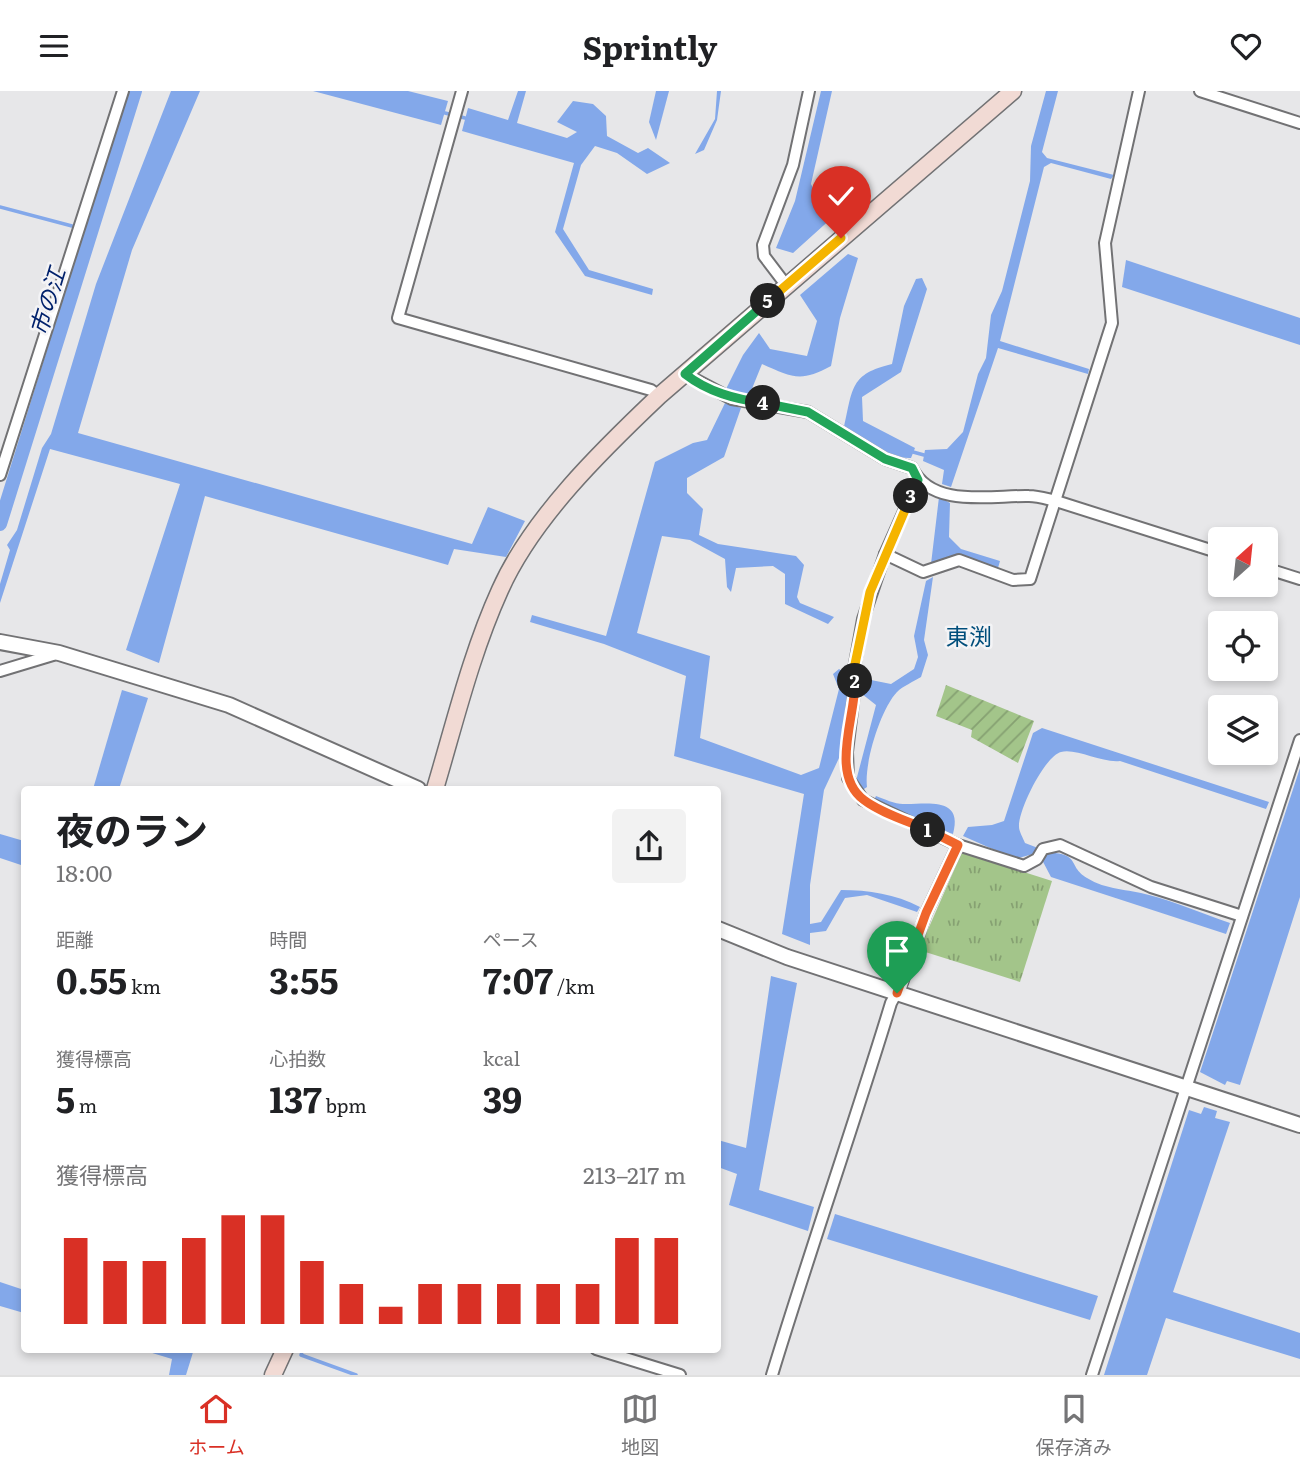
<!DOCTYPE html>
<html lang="ja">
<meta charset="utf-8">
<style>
:root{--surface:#fff;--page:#f2f2f2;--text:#202124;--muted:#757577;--line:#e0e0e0;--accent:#d93025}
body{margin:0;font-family:Literata,"Noto Sans JP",serif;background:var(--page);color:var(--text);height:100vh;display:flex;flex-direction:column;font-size:26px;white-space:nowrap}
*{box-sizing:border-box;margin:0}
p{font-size:23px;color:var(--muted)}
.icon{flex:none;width:38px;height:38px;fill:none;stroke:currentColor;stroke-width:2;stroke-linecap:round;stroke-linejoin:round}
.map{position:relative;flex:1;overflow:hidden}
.sheet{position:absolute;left:21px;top:695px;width:700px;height:567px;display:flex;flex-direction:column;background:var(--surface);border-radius:7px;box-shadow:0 4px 10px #0003}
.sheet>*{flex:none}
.needle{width:46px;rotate:27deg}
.tools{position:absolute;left:1208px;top:436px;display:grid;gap:14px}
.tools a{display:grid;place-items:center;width:70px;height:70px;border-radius:7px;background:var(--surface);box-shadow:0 4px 10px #0003;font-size:35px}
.pin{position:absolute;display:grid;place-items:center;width:60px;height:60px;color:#fff;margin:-72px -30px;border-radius:50% 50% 50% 0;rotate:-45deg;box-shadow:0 0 7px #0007}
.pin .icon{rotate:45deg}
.km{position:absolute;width:35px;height:35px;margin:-18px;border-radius:50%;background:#222;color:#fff;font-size:19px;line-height:35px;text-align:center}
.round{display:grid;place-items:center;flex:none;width:74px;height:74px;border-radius:7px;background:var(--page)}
.headline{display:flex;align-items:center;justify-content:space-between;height:119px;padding:0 35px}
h1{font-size:38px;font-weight:700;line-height:52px}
.metrics{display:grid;grid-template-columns:repeat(3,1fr);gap:10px;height:119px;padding:7px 35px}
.metrics div{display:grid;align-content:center}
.metrics b{font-size:35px;font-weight:700}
.metrics small{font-size:19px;font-weight:400}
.metrics p{font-size:19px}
.chart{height:196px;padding:14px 35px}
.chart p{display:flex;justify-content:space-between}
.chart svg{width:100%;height:126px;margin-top:7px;stroke:var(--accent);stroke-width:6}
header{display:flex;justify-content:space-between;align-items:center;height:91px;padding:0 35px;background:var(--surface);font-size:32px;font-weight:700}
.dock{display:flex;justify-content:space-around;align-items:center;height:98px;border-top:2px solid var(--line);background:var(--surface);font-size:19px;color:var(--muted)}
.dock a{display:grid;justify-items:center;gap:4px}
.dock .on{color:var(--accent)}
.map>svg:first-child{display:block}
.grass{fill:url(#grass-tufts)}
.garden{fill:url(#garden-furrows)}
.water{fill:#83a8ea}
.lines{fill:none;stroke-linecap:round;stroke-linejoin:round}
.stream{stroke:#83a8ea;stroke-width:3.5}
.canal{stroke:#83a8ea;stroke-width:14}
.minor-casing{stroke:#727274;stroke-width:14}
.tertiary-casing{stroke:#727274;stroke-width:18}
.secondary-casing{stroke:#727274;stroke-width:19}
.minor{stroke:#fff;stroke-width:10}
.tertiary{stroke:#fff;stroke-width:14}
.secondary{stroke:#f1dad4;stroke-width:16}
.split-1-casing{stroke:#fff;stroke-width:14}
.split-2-casing{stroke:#fff;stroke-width:14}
.split-3-casing{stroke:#fff;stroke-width:14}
.split-4-casing{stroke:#fff;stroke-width:14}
.split-5-casing{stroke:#fff;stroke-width:14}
.split-6-casing{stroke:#fff;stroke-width:14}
.split-1{stroke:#f0652b;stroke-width:9}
.split-2{stroke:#f0652b;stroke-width:9}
.split-3{stroke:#f5b400;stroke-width:9}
.split-4{stroke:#22a559;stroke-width:9}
.split-5{stroke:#22a559;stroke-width:9}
.split-6{stroke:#f5b400;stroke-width:9}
.labels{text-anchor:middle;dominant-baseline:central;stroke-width:5;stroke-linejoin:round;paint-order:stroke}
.water-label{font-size:23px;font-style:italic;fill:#00216c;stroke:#f4f4f6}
.neighbourhood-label{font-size:23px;fill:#004e7b;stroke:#f4f4f6}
</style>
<header><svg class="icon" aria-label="menu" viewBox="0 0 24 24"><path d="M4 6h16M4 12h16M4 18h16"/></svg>Sprintly<svg class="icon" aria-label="heart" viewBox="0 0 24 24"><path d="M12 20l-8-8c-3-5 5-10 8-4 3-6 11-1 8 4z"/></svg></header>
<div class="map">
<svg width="1300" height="1284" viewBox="0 0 1300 1284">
<defs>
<pattern id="grass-tufts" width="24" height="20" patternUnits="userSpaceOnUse" patternTransform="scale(1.75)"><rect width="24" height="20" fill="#a3c58a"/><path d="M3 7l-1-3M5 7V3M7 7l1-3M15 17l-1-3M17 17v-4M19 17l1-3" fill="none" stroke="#86a172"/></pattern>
<pattern id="garden-furrows" width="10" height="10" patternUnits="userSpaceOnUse" patternTransform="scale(1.75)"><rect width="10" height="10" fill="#a3c58a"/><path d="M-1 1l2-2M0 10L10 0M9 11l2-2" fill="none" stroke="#86a172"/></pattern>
</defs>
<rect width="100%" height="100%" fill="#e7e7e9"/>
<polygon class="grass" points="962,761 1052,790 1020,891 919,859"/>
<polygon class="garden" points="946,594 1034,630 1018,672 971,646 972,639 936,625"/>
<g class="water">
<polygon points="171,0 200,0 132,159 78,342 472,453 488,416 525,430 506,466 454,458 448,474 205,405 159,572 126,559 180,393 50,358 0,512 0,493 10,459 7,454 17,439 42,357 51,343 96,193"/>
<polygon points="313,0 408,0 448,10 441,34"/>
<polygon points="518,0 526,0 517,32 567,47 577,41 557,31 573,10 593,13 606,25 607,45 638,62 648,57 670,72 647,83 617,62 595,55 581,74 563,138 589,179 653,198 652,204 585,185 555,141 574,72 462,40 468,17 508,29"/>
<polygon points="656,0 669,0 656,49 649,31"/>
<polygon points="717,0 721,0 717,29 704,59 695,63 715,28"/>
<polygon points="821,0 832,0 811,93 816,103 844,116 793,162 776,157 795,110"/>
<polygon points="1046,0 1058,0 1042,61 1047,67 1114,84 1111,88 1051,72 1044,76 1000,250 1089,278 1088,283 998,257 951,396 942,393 944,379 923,370 925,359 947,358 963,341 978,283 986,267 991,224 1002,200 1030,90 1031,55"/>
<path d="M848,163L858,167L840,227L831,275C800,292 792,286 762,273L749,305L726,298L743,264L759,242L770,258L807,265L817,230L800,204Z"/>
<polygon points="1126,169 1300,227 1300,254 1122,196"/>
<path d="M922,187L927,198L901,281L862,306L863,330L915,357L911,367C888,368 861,350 844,336C853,297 850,283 892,273L904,215L916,188Z"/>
<path d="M725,312L741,317L724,366L687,387V402L703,418L699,444L718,453L796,465L804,474L797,506L800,512L834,526L828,533L785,513V483L773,475L736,477L731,501L727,496L725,468L690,449L662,445L637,542L710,565L700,647L801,684L819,677L839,598L833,583L839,578L850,585L839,667L824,699L810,794V833L821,831L841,799C869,799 895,803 920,816L917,821L867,804L845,807L826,840L810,842V854L782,843L804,703L674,665L686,585L604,553L530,531L532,524L606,545L655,371L693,352L707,349Z"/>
<polygon points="939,406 950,412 949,446 961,458 1000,470 998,477 958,464 931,473"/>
<path d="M933,486L924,549L928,564L921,586C913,591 903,595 897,601C880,619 864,673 867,696L861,700L856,690L876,614L862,603L861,587L891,593L914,578L918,566L914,545L926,490Z"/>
<polygon points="122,599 148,607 119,698 93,698"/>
<path d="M1042,637L1269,711L1266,718L1120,670C1101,672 1076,657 1061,661C1045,665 1018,719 1019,736C1019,740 1023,747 1025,752L1038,757L1033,763L1015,768L963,745L968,736L992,734L1004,730L1033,642Z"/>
<polygon points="1300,677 1300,806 1240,994 1227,990 1225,994 1200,981"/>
<path d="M876,705C884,708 895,713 903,713C924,714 964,704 953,743L916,732L873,711Z"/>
<polygon points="0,743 24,750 24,775 0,767"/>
<path d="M1045,761C1083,763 1066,774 1087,787C1106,799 1128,798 1149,804C1176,811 1203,823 1230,832L1226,843L1051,786L1041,767Z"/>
<polygon points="771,885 797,892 759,1099 814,1116 808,1140 729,1114 737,1083 718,1076 718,1049 746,1057"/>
<polygon points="1204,1016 1217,1020 1215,1027 1230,1031 1173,1201 1300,1242 1300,1268 1166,1227 1147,1284 1104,1284 1189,1019 1201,1023"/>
<polygon points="835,1123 1098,1205 1090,1229 827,1148"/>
<polygon points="0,1191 24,1199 24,1222 0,1215"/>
<polygon points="139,1258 194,1258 186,1284 169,1284 172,1268"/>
</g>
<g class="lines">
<g class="stream">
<polyline points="445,22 465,27"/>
<polyline points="0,116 72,135"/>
<polyline points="913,361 924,364"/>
<polyline points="303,1258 301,1264 356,1284"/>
</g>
<polyline class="canal" points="0,433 135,0"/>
<g class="minor-casing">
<g id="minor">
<polyline points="462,0 398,227 651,299 659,305"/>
<polyline points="1200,0 1300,32"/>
<polyline points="786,194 764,165 763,154 793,74 809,0"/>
<path d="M685,283L732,308L808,321L885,368L912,377C932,418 992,404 1029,405C1038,405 1047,408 1056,410L1220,462"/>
<polyline points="0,384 123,0"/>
<polyline points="918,389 885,463 863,528 854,578 855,595 847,661 848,687 863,709 958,754 1024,775 1037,768 1043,758 1060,754 1151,796 1242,825"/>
<polyline points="885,463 923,481 959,469 1013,489 1030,488 1112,232 1105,152 1139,0"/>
<polyline points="1265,477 1300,488"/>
<polyline points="0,580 53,564"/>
<polyline points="596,1258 680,1284"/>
<path d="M772,1284C810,1159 853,1037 891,912L902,892L926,822L958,754"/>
<polyline points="1092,1284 1300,649"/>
</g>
</g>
<g class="tertiary-casing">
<g id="tertiary">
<polyline points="0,551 59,562 229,614 418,698"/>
<polyline points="718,838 787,866 1300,1034"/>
</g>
</g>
<g class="secondary-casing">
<g id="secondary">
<path d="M435,698C455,631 471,563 500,499C532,427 602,359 659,305L1013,0"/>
<polyline points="273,1284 285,1258"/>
</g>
</g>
<use href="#minor" class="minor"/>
<use href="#tertiary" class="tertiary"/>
<use href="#secondary" class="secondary"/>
</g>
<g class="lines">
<g class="split-1-casing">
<polyline id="split-1" points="897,902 926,822 958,754 928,739"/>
</g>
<g class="split-2-casing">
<path id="split-2" d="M855,590C856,625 829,683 864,709C881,722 908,730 928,739"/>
</g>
<g class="split-3-casing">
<polyline id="split-3" points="855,590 854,578 870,501 911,405"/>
</g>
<g class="split-4-casing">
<polyline id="split-4" points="763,312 808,321 885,368 912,377 918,389 911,405"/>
</g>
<g class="split-5-casing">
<path id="split-5" d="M763,312C735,308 708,301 685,283L768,210"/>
</g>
<g class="split-6-casing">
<polyline id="split-6" points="768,210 841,147"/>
</g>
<use href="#split-1" class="split-1"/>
<use href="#split-2" class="split-2"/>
<use href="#split-3" class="split-3"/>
<use href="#split-4" class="split-4"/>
<use href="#split-5" class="split-5"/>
<use href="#split-6" class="split-6"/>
</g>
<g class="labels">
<g class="water-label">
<text transform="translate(46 210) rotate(-73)">市の江</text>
</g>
<g class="neighbourhood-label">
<text x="969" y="544">東渕</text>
</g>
</g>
</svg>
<div class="tools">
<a><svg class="needle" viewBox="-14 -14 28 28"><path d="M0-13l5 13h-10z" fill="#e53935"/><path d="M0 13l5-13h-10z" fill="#757577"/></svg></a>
<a><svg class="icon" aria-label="locate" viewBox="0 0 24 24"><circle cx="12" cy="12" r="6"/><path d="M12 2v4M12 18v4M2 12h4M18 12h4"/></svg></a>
<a><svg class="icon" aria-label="layers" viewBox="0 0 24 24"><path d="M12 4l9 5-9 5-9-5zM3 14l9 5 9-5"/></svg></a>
</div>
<div class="pin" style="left:897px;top:902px;background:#1e9e55"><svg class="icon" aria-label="arrive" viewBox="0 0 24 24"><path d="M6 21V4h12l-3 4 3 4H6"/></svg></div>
<div class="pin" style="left:841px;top:147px;background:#d93025"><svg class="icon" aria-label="check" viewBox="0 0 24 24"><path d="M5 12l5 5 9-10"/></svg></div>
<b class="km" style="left:928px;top:739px">1</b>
<b class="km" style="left:855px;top:590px">2</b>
<b class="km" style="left:911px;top:405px">3</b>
<b class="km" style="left:763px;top:312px">4</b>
<b class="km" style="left:768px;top:210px">5</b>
<section class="sheet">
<div class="headline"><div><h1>夜のラン</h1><p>18:00</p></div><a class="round"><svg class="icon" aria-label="share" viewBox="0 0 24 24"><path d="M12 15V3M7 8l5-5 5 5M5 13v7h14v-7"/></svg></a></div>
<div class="metrics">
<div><p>距離</p><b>0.55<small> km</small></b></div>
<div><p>時間</p><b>3:55</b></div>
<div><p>ペース</p><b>7:07<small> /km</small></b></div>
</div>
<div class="metrics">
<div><p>獲得標高</p><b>5<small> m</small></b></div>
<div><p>心拍数</p><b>137<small> bpm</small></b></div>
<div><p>kcal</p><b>39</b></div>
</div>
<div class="chart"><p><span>獲得標高</span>213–217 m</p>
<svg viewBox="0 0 160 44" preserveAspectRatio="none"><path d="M5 44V14M15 44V22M25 44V22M35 44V14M45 44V6M55 44V6M65 44V22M75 44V30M85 44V38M95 44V30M105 44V30M115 44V30M125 44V30M135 44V30M145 44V14M155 44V14"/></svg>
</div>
</section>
</div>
<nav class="dock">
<a class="on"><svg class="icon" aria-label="home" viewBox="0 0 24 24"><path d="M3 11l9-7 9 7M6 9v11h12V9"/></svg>ホーム</a>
<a><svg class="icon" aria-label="map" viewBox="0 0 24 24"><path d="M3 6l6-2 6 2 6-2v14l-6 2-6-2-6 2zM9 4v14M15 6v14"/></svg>地図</a>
<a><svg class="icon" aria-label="saved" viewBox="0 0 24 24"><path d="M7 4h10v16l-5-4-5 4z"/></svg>保存済み</a>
</nav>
